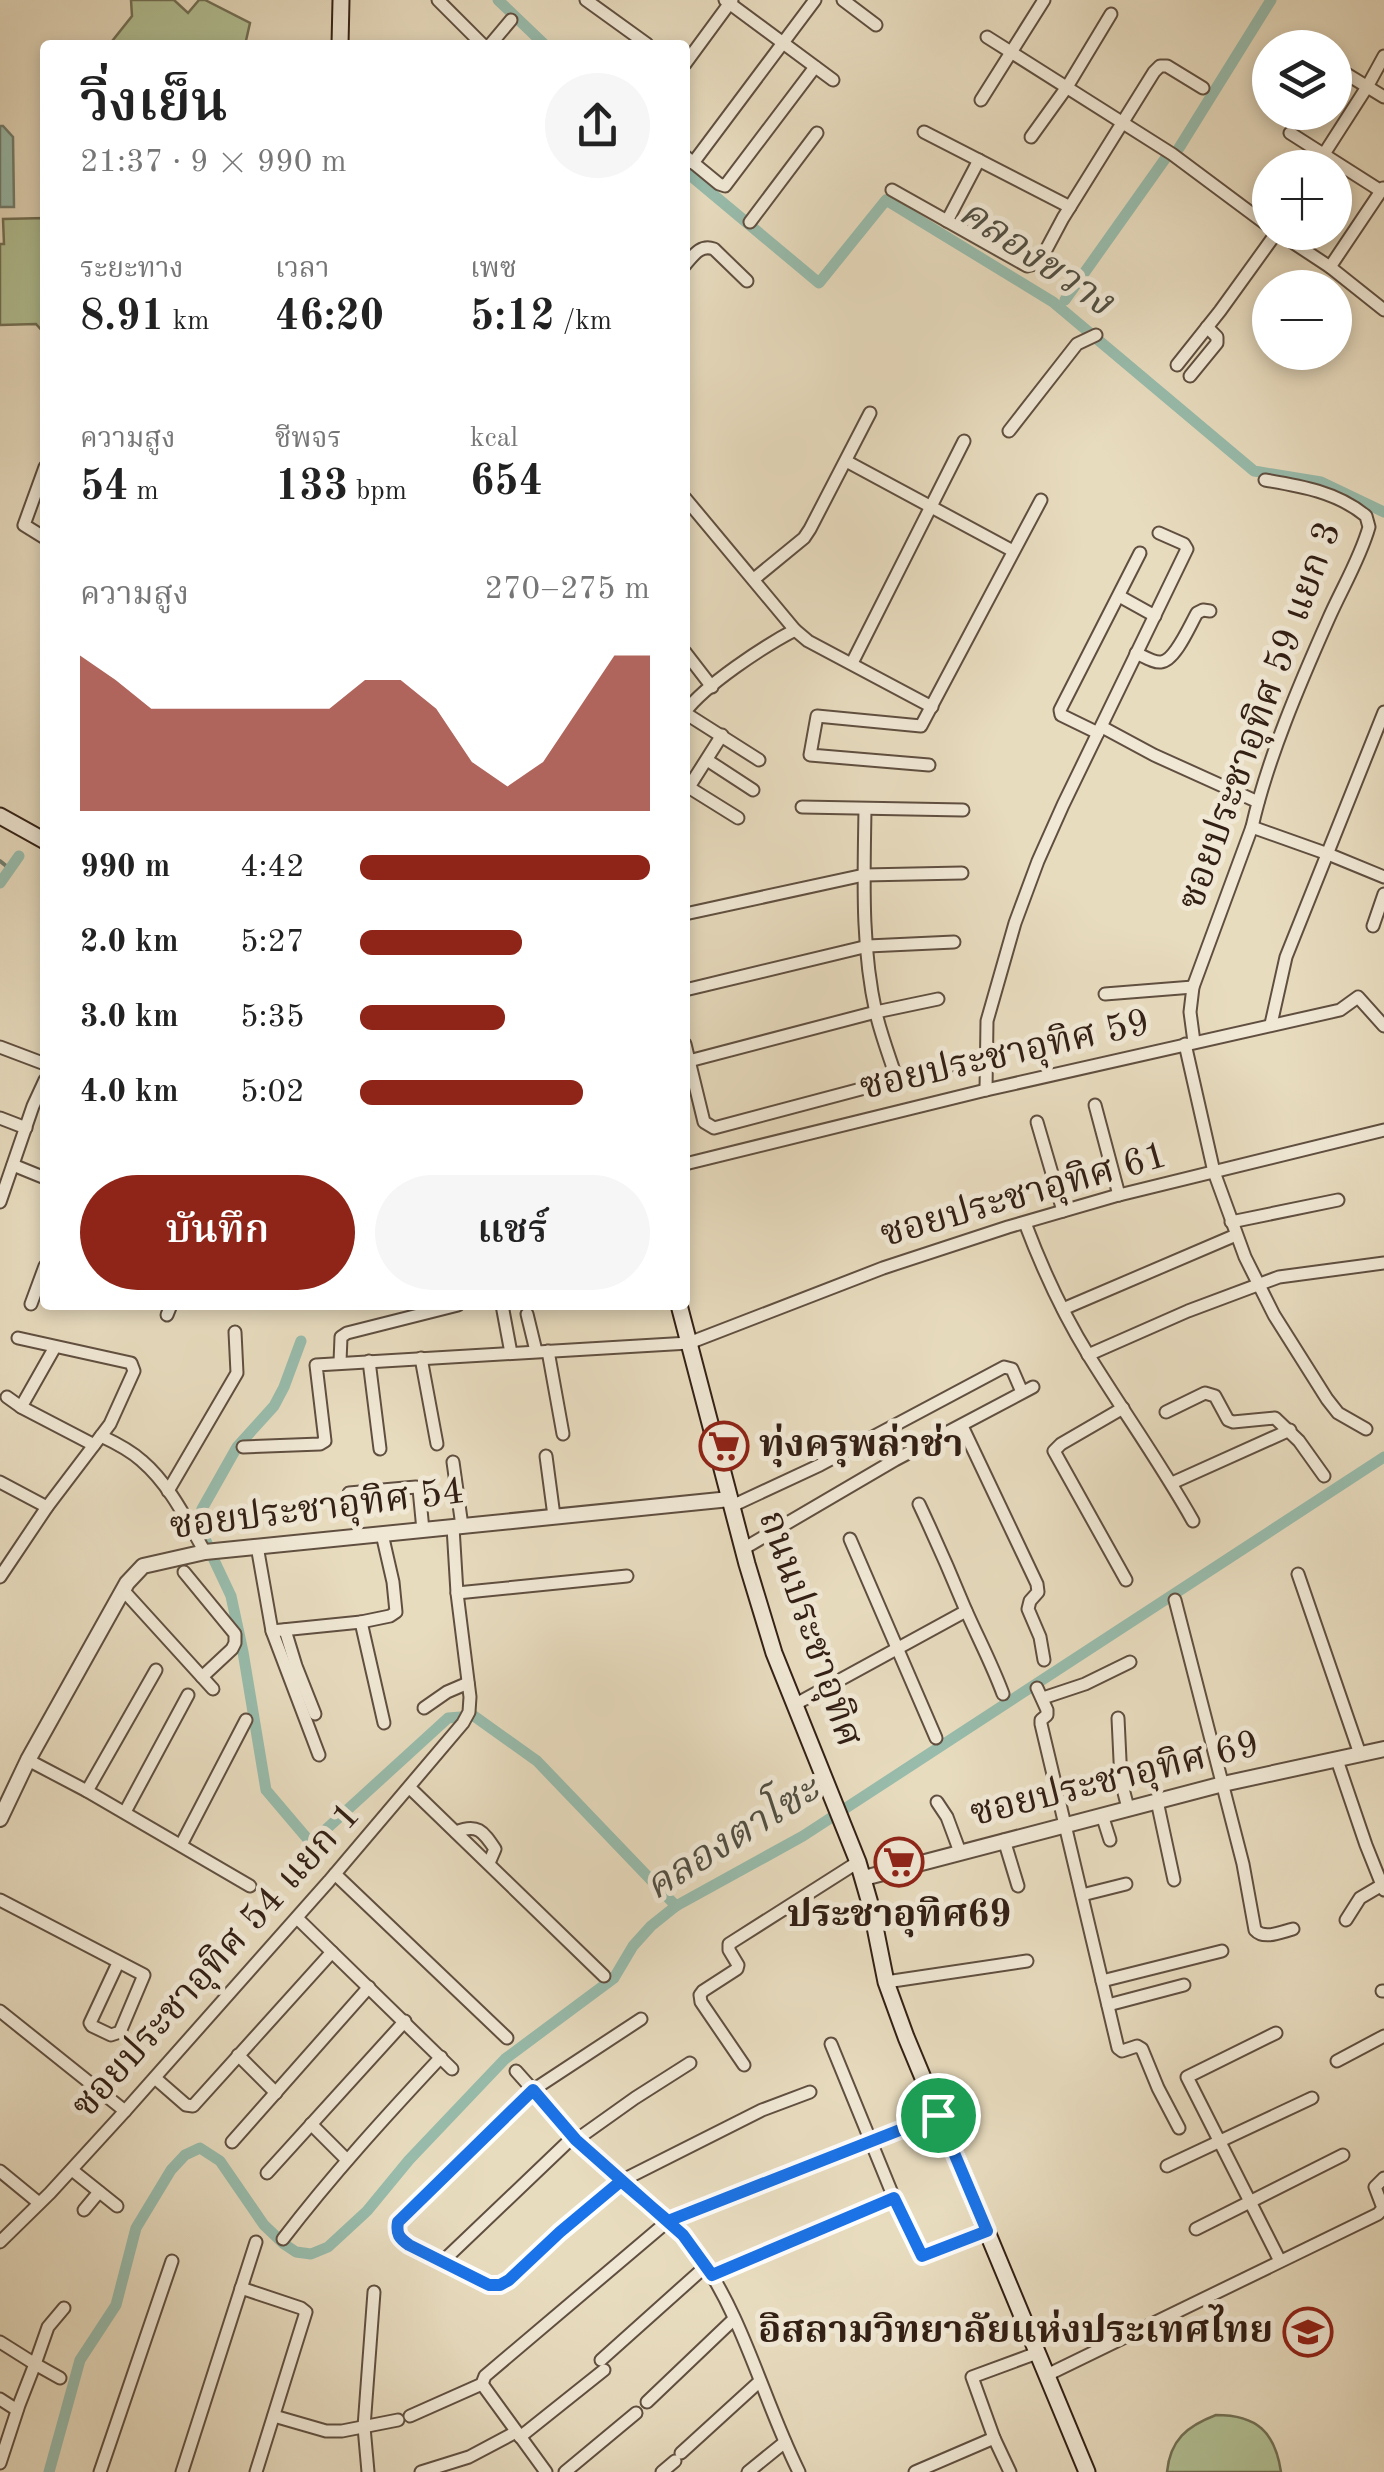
<!DOCTYPE html>
<html lang="th">
<meta charset="utf-8">
<style>
:root{--surface:#fff;--page:#f6f6f6;--text:#222;--muted:#767676;--accent:#8f2418}
body{margin:0;font-family:"Old Standard TT","Noto Serif Thai",serif;background:var(--page);color:var(--text);height:100vh;display:flex;flex-direction:column;font-size:38px;white-space:nowrap}
*{box-sizing:border-box;margin:0}
p{font-size:32px;color:var(--muted)}
.icon{flex:none;width:55px;height:55px;fill:none;stroke:currentColor;stroke-width:2;stroke-linecap:round;stroke-linejoin:round}
.map{position:relative;flex:1;overflow:hidden}
.sheet{position:absolute;left:40px;top:40px;width:650px;height:1270px;display:flex;flex-direction:column;background:var(--surface);border-radius:10px;box-shadow:0 5px 15px #0003}
.sheet>*{flex:none}
.buttons{position:absolute;left:1252px;top:30px;display:grid;gap:20px}
.buttons a{display:grid;place-items:center;width:100px;height:100px;border-radius:50%;background:var(--surface);box-shadow:0 5px 15px #0003;font-size:50px}
.pin{position:absolute;display:grid;place-items:center;width:85px;height:85px;color:#fff;margin:-42px;border:5px solid #fff;border-radius:50%;box-shadow:0 2px 10px #0007}
.round{display:grid;place-items:center;flex:none;width:105px;height:105px;border-radius:52px;background:var(--page)}
.headline{display:flex;align-items:center;justify-content:space-between;height:170px;padding:0 40px}
h1{font-size:55px;font-weight:600;line-height:75px}
.stats{display:grid;grid-template-columns:repeat(3,1fr);gap:15px;height:170px;padding:10px 40px}
.stats div{display:grid;align-content:center}
.stats b{font-size:42px;font-weight:600}
.stats small{font-size:28px;font-weight:400}
.stats p{font-size:28px}
.chart{height:280px;padding:20px 40px}
.chart p{display:flex;justify-content:space-between}
.chart svg{width:100%;height:180px;margin-top:10px;fill:var(--accent);opacity:.7}
.primary-button{display:flex;gap:20px;margin-top:auto;padding:20px 40px}
.primary-button a{flex:1;height:115px;border-radius:60px;background:var(--accent);color:#fff;font-size:40px;font-weight:600;line-height:115px;text-align:center}
.primary-button a+a{background:var(--page);color:var(--text)}
ul{padding:0 40px;list-style:none;font-size:32px}
li{display:grid;grid-template-columns:160px 120px 1fr;align-items:center;height:75px}
li i{height:25px;border-radius:12px;background:var(--accent)}
.map>svg:first-child{display:block}
.green{fill:#b2c195;stroke:#727055;stroke-width:2.5}
.water{fill:#98bcac;stroke:#707e70;stroke-width:2.5}
.lines{fill:none;stroke-linecap:round;stroke-linejoin:round}
.stream{stroke:#707e70;stroke-width:4}
.canal{stroke:#98bcac;stroke-width:11}
.minor-casing{stroke:#604f40;stroke-width:15}
.tertiary-casing{stroke:#604f40;stroke-width:18}
.secondary-casing{stroke:#332015;stroke-width:19}
.minor{stroke:#f0e8d5;stroke-width:11}
.tertiary{stroke:#f0e8d5;stroke-width:14}
.secondary{stroke:#f0e8d5;stroke-width:15}
.route-casing{stroke:#fff;stroke-width:20}
.route{stroke:#1a73e8;stroke-width:12}
.labels{text-anchor:middle;dominant-baseline:central;stroke-width:10;stroke-linejoin:round;paint-order:stroke}
.street-label{font-size:38px;fill:#332015;stroke:#f0e8d5}
.poi-label{font-size:38px;font-weight:bold;fill:#332015;stroke:#f0e8d5;text-anchor:start}
.water-label{font-size:40px;font-style:italic;fill:#514f42;stroke:#f0e8d5}
</style>
<div class="map">
<svg width="1384" height="2472" viewBox="0 0 1384 2472">
<rect width="100%" height="100%" fill="#e8dcbf"/>
<filter id="stains"><feTurbulence type="fractalNoise" baseFrequency=".002" numOctaves="4"/><feColorMatrix values="0 0 0 0 .2 0 0 0 0 .09 0 0 0 0 .02 0 0 0 .5 -.17"/></filter>
<radialGradient id="worn" r=".72"><stop offset=".6" stop-color="#630" stop-opacity="0"/><stop offset="1" stop-color="#630" stop-opacity=".3"/></radialGradient>
<g class="green">
<polygon points="131,0 174,0 188,13 199,0 205,0 250,23 245,45 109,45 132,16"/>
<polygon points="45,218 45,334 36,324 0,325 0,244 4,244 3,219"/>
<path d="M1216,2415C1257,2415 1275,2432 1281,2472H1167C1170,2440 1187,2426 1216,2415Z"/>
</g>
<polygon class="water" points="0,126 3,126 13,137 14,207 0,207"/>
<g class="lines">
<polyline class="stream" points="0,861 10,869"/>
<g class="canal">
<polyline points="498,0 545,45"/>
<polyline points="1179,148 1271,0"/>
<polyline points="685,171 819,283 886,200 1053,302 1254,471 1321,482 1384,512"/>
<polyline points="1065,300 1165,159"/>
<polyline points="0,883 19,856"/>
<polyline points="207,1543 198,1524 202,1509 237,1447 274,1406 284,1387 301,1341"/>
<polyline points="214,1560 231,1596 243,1652 266,1790 311,1843 448,1718 474,1716 537,1761 676,1906"/>
<polyline points="49,2472 80,2360 116,2305 136,2228 171,2170 185,2155 200,2148 220,2161 264,2225 284,2244 296,2252 311,2254 328,2247 367,2211 409,2160 505,2059 614,1978 633,1946 651,1926 676,1906 803,1836 1384,1457"/>
</g>
<g class="minor-casing">
<g id="minor">
<polyline points="438,0 483,45"/>
<polyline points="586,0 647,44"/>
<polyline points="725,0 833,80"/>
<polyline points="843,0 876,25"/>
<polyline points="987,37 1172,154 1270,227"/>
<polyline points="1297,43 1305,48"/>
<polyline points="490,45 511,20"/>
<polyline points="685,64 732,0"/>
<polyline points="1335,67 1384,97"/>
<polyline points="981,100 1044,0"/>
<polyline points="924,132 1070,207"/>
<polyline points="1290,133 1381,191"/>
<polyline points="1031,137 1067,87 1111,14"/>
<polyline points="685,156 719,184 725,186 815,67"/>
<polyline points="693,163 815,0"/>
<polyline points="1315,168 1367,87 1384,56"/>
<polyline points="892,190 1027,266 1039,263 1063,218 1154,72 1160,66 1167,66 1203,88"/>
<polyline points="947,221 979,160"/>
<polyline points="750,222 817,133"/>
<polyline points="1277,232 1330,267 1384,310"/>
<path d="M685,265C693,256 700,244 714,249L747,281"/>
<polyline points="1330,267 1383,188"/>
<polyline points="1177,365 1220,311 1277,232"/>
<polyline points="1190,376 1217,343 1217,337 1207,327"/>
<polyline points="1009,431 1077,344 1096,335"/>
<polyline points="846,461 1013,551"/>
<polyline points="45,467 24,525 45,538"/>
<polyline points="685,498 795,630 808,641 932,707"/>
<polyline points="754,579 804,538 810,529 870,413"/>
<polyline points="1119,596 1155,616"/>
<polyline points="685,652 712,687"/>
<path d="M1136,653C1143,656 1154,663 1161,662C1175,661 1190,625 1197,613L1203,610L1210,611"/>
<polyline points="852,663 964,441"/>
<path d="M685,712C705,685 764,646 795,630"/>
<polyline points="685,713 759,760"/>
<polyline points="1102,727 1154,755 1258,802"/>
<polyline points="1098,733 1061,715 1060,710 1140,553"/>
<polyline points="707,760 753,790"/>
<polyline points="929,765 810,755 817,716 921,726 1041,500"/>
<polyline points="685,785 738,818"/>
<polyline points="689,787 722,735"/>
<polyline points="802,807 963,810"/>
<path d="M865,809C864,877 861,946 876,1013C881,1035 890,1058 897,1080"/>
<polyline points="1252,827 1328,854 1384,877"/>
<polyline points="685,914 864,875 962,873"/>
<polyline points="1373,926 1384,894"/>
<polyline points="685,990 868,946 954,942"/>
<polyline points="1105,994 1193,987"/>
<polyline points="1271,1024 1286,957 1384,712"/>
<path d="M1194,1042L1190,1012L1193,987L1252,827C1267,760 1300,683 1328,620C1341,590 1360,559 1369,527L1366,516C1337,492 1301,486 1265,480"/>
<polyline points="685,1044 704,1122 714,1128 978,1058"/>
<polyline points="1185,1044 1214,1172 1245,1257 1274,1315 1327,1399 1338,1413 1366,1429"/>
<polyline points="0,1047 45,1064"/>
<polyline points="685,1062 876,1012 938,999"/>
<polyline points="986,1090 987,1021 1015,923 1038,861 1063,805 1187,549 1184,544 1159,533"/>
<polyline points="1095,1105 1119,1195"/>
<polyline points="0,1118 26,1128"/>
<polyline points="1037,1122 1063,1211"/>
<polyline points="685,1164 986,1090 1340,1010 1358,997 1384,1026"/>
<polyline points="13,1165 45,1178"/>
<polyline points="0,1202 33,1106 45,1080"/>
<polyline points="1231,1222 1338,1200"/>
<path d="M1025,1223C1042,1268 1063,1314 1089,1356C1123,1411 1161,1464 1193,1521"/>
<polyline points="31,1304 45,1266"/>
<polyline points="502,1305 511,1353"/>
<polyline points="1063,1309 1236,1235"/>
<polyline points="527,1314 536,1351"/>
<polyline points="167,1315 171,1305"/>
<polyline points="548,1351 563,1434"/>
<polyline points="1088,1355 1188,1311 1279,1277 1384,1263"/>
<polyline points="421,1358 437,1444"/>
<polyline points="369,1361 380,1449"/>
<polyline points="340,1362 341,1337 347,1333 458,1305"/>
<polyline points="7,1397 21,1407 94,1445"/>
<polyline points="21,1407 55,1347"/>
<polyline points="1123,1408 1061,1444 1054,1451 1126,1580"/>
<polyline points="1166,1412 1205,1393 1215,1396 1228,1420 1233,1422 1275,1418 1299,1441 1324,1476"/>
<polyline points="962,1426 1037,1584 1038,1592 1030,1601 1028,1609 1040,1637 1044,1660"/>
<path d="M101,1436C116,1443 130,1450 142,1461C170,1485 187,1521 205,1552"/>
<polyline points="243,1447 320,1444 325,1441 316,1365 689,1343 883,1268 1008,1227 1115,1196 1384,1130"/>
<polyline points="546,1456 554,1516"/>
<polyline points="453,1462 462,1526"/>
<polyline points="0,1482 47,1507"/>
<polyline points="1172,1483 1290,1430"/>
<polyline points="168,1491 237,1373 235,1332"/>
<polyline points="349,1493 416,1487 419,1489 423,1530"/>
<path d="M919,1504C935,1538 950,1572 964,1606C977,1636 992,1664 1003,1694"/>
<polyline points="732,1506 820,1465 1004,1367 1012,1369 1022,1392"/>
<polyline points="850,1539 936,1738"/>
<polyline points="257,1546 272,1631 319,1755"/>
<polyline points="743,1549 895,1460 1033,1387"/>
<polyline points="184,1572 235,1634 235,1643 232,1649 202,1677"/>
<polyline points="1298,1574 1360,1754"/>
<polyline points="0,1577 47,1507 110,1424 134,1371 131,1363 18,1338"/>
<polyline points="123,1590 213,1689"/>
<polyline points="457,1593 627,1576"/>
<path d="M1175,1600L1243,1864L1255,1930C1264,1940 1281,1932 1293,1929"/>
<polyline points="361,1622 390,1616 396,1612 393,1582 382,1534"/>
<polyline points="285,1630 296,1666 315,1714"/>
<polyline points="272,1631 361,1622 384,1723"/>
<polyline points="1037,1688 1047,1710 1047,1715 1041,1720 1041,1724 1118,2048 1122,2051 1137,2046 1142,2049 1158,2088 1179,2128"/>
<polyline points="1043,1698 1085,1684 1130,1662"/>
<polyline points="794,1705 966,1611"/>
<polyline points="424,1708 447,1692 468,1683"/>
<polyline points="1118,1718 1121,1781 1128,1808"/>
<polyline points="28,1760 87,1791 250,1886"/>
<polyline points="1337,1760 1366,1845 1384,1890"/>
<polyline points="410,1788 604,1976"/>
<polyline points="87,1791 156,1670"/>
<polyline points="1157,1801 1174,1880"/>
<polyline points="937,1802 947,1817 960,1852"/>
<polyline points="125,1812 188,1695"/>
<polyline points="1102,1815 1110,1840"/>
<path d="M456,1832C477,1823 483,1831 495,1849L489,1863"/>
<polyline points="1004,1840 1018,1886"/>
<polyline points="181,1845 246,1720"/>
<polyline points="335,1874 507,2038"/>
<polyline points="1082,1895 1126,1884"/>
<polyline points="0,1900 144,1975 120,2032 111,2035 92,2026 90,2023 118,1963"/>
<polyline points="297,1918 452,2069"/>
<polyline points="1346,1920 1360,1898 1382,1885"/>
<polyline points="1102,1981 1222,1951"/>
<polyline points="886,1982 1027,1961"/>
<polyline points="1382,1991 1384,1991"/>
<polyline points="1108,2005 1184,1985"/>
<polyline points="0,2011 125,2111"/>
<path d="M641,2019L533,2090C561,2123 590,2155 623,2183C648,2205 677,2224 696,2251C744,2317 763,2400 799,2472"/>
<polyline points="1276,2033 1187,2077 1280,2261"/>
<polyline points="831,2044 894,2198 922,2255 987,2231"/>
<polyline points="238,2055 276,2093"/>
<polyline points="1337,2061 1384,2036"/>
<polyline points="744,2065 701,2002 700,1995 703,1991 737,1969 738,1965 729,1950 729,1944 858,1862"/>
<path d="M516,2071L533,2090L399,2222C396,2234 399,2238 409,2245L489,2285H500L509,2280L561,2232L621,2181L762,2110L810,2092"/>
<polyline points="155,2078 186,2105 193,2106 332,1952"/>
<polyline points="311,2124 347,2160"/>
<polyline points="576,2140 635,2098 690,2063"/>
<polyline points="232,2142 369,1987"/>
<polyline points="1167,2166 1312,2098"/>
<polyline points="72,2170 117,2206"/>
<polyline points="0,2171 39,2203"/>
<polyline points="267,2173 405,2021"/>
<polyline points="84,2210 99,2192"/>
<polyline points="1196,2229 1343,2155"/>
<path d="M283,2239C332,2175 386,2116 441,2057"/>
<polyline points="0,2242 50,2193 125,2111 329,1881 463,1723 469,1712 470,1697 457,1593 453,1527"/>
<polyline points="442,2262 573,2137"/>
<polyline points="712,2275 895,2197"/>
<polyline points="241,2288 301,2308 306,2312 256,2472"/>
<polyline points="0,2342 35,2364 48,2327 64,2308"/>
<polyline points="601,2360 706,2266"/>
<polyline points="1047,2375 1378,2214 1383,2208 1375,2187 1384,2178"/>
<polyline points="482,2384 546,2472"/>
<polyline points="0,2399 17,2410"/>
<polyline points="647,2402 734,2319"/>
<polyline points="274,2416 326,2431 342,2431 398,2420"/>
<polyline points="410,2416 482,2384 485,2376 668,2221 764,2182 939,2115"/>
<polyline points="520,2437 604,2370"/>
<polyline points="681,2453 760,2381"/>
<polyline points="0,2463 19,2405 35,2364 60,2378"/>
<polyline points="100,2472 172,2261"/>
<polyline points="182,2472 256,2242"/>
<polyline points="368,2472 364,2427 374,2292"/>
<polyline points="421,2472 469,2457 516,2432"/>
<polyline points="565,2472 636,2413"/>
<polyline points="662,2472 675,2461"/>
<polyline points="748,2472 785,2442"/>
<polyline points="915,2472 994,2438"/>
<polyline points="1010,2472 994,2438 972,2377 1037,2353"/>
</g>
</g>
<g class="tertiary-casing">
<g id="tertiary">
<polyline points="0,1819 28,1760 127,1583 143,1566 205,1552 730,1499"/>
<polyline points="864,1878 1223,1784 1384,1749"/>
</g>
</g>
<g class="secondary-casing">
<g id="secondary">
<polyline points="340,45 341,0"/>
<polyline points="0,816 45,841"/>
<polyline points="679,1305 747,1564 774,1653 858,1862 871,1907 886,1982 906,2037 1087,2472"/>
</g>
</g>
<use href="#minor" class="minor"/>
<use href="#tertiary" class="tertiary"/>
<use href="#secondary" class="secondary"/>
</g>
<g class="lines">
<g class="route-casing">
<path id="route" d="M938,2115L668,2221L621,2181L560,2232L509,2280L500,2285H489L409,2245C399,2238 396,2234 398,2222L533,2090L576,2140L683,2235L712,2275L894,2198L922,2256L987,2231L938,2115"/>
</g>
<use href="#route" class="route"/>
</g>
<defs>
<g id="supermarket-ring" transform="scale(2.5)"><circle r="9.5" fill="#f0e8d5" stroke="#8f2418" stroke-width="1.5"/><path d="M-6-5.5h2.5l.6 2H6L4.5 2H-2.5L-4.4-4H-6ZM-1.5 3.2a1.3 1.3 0 1 0 .1 0ZM3 3.2a1.3 1.3 0 1 0 .1 0Z" fill="#8f2418"/></g>
<g id="university-ring" transform="scale(2.5)"><circle r="9.5" fill="#f0e8d5" stroke="#8f2418" stroke-width="1.5"/><path d="M0-5L7-2L0 1L-7-2ZM-4 1L0 2.5L4 1V4Q0 6-4 4Z" fill="#8f2418"/></g>
</defs>
<g fill-rule="evenodd">
<use href="#supermarket-ring" x="724" y="1446"/>
<use href="#supermarket-ring" x="899" y="1862"/>
<use href="#university-ring" x="1308" y="2332"/>
</g>
<g class="labels">
<g class="street-label">
<text transform="translate(1261 716) rotate(-70)">ซอยประชาอุทิศ 59 แยก 3</text>
<text transform="translate(1005 1056) rotate(-13)">ซอยประชาอุทิศ 59</text>
<text transform="translate(1024 1196) rotate(-16)">ซอยประชาอุทิศ 61</text>
<text transform="translate(317 1510) rotate(-7)">ซอยประชาอุทิศ 54</text>
<text transform="translate(809 1629) rotate(71)">ถนนประชาอุทิศ</text>
<text transform="translate(1115 1780) rotate(-14)">ซอยประชาอุทิศ 69</text>
<text transform="translate(217 1961) rotate(-48)">ซอยประชาอุทิศ 54 แยก 1</text>
</g>
<g class="poi-label">
<text x="759" y="1446">ทุ่งครุพล่าช่า</text>
<text x="899" y="1916" text-anchor="middle">ประชาอุทิศ69</text>
<text x="1273" y="2332" text-anchor="end">อิสลามวิทยาลัยแห่งประเทศไทย</text>
</g>
<g class="water-label">
<text transform="translate(1035 259) rotate(34)">คลองขวาง</text>
<text transform="translate(733 1840) rotate(-32)">คลองตาโซะ</text>
</g>
</g>
<rect width="100%" height="100%" filter="url(#stains)"/>
<rect width="100%" height="100%" fill="url(#worn)"/>
</svg>
<div class="buttons">
<a><svg class="icon" aria-label="layers" viewBox="0 0 24 24"><path d="M12 4l9 5-9 5-9-5zM3 14l9 5 9-5"/></svg></a>
<a>+</a>
<a>−</a>
</div>
<div class="pin" style="left:938px;top:2115px;background:#1e9e55"><svg class="icon" aria-label="arrive" viewBox="0 0 24 24"><path d="M6 21V4h12l-3 4 3 4H6"/></svg></div>
<section class="sheet">
<div class="headline"><div><h1>วิ่งเย็น</h1><p>21:37 · 9 × 990 m</p></div><a class="round"><svg class="icon" aria-label="share" viewBox="0 0 24 24"><path d="M12 15V3M7 8l5-5 5 5M5 13v7h14v-7"/></svg></a></div>
<div class="stats">
<div><p>ระยะทาง</p><b>8.91<small> km</small></b></div>
<div><p>เวลา</p><b>46:20</b></div>
<div><p>เพซ</p><b>5:12<small> /km</small></b></div>
</div>
<div class="stats">
<div><p>ความสูง</p><b>54<small> m</small></b></div>
<div><p>ชีพจร</p><b>133<small> bpm</small></b></div>
<div><p>kcal</p><b>654</b></div>
</div>
<div class="chart"><p><span>ความสูง</span>270–275 m</p>
<svg viewBox="0 0 160 44" preserveAspectRatio="none"><path d="M0 44V6L10 12L20 19L30 19L40 19L50 19L60 19L70 19L80 12L90 12L100 19L110 32L120 38L130 32L140 19L150 6L160 6V44z"/></svg>
</div>
<ul>
<li><b>990 m</b>4:42<i style="width:100%"></i></li>
<li><b>2.0 km</b>5:27<i style="width:56%"></i></li>
<li><b>3.0 km</b>5:35<i style="width:50%"></i></li>
<li><b>4.0 km</b>5:02<i style="width:77%"></i></li>
</ul>
<div class="primary-button"><a>บันทึก</a><a>แชร์</a></div>
</section>
</div>
